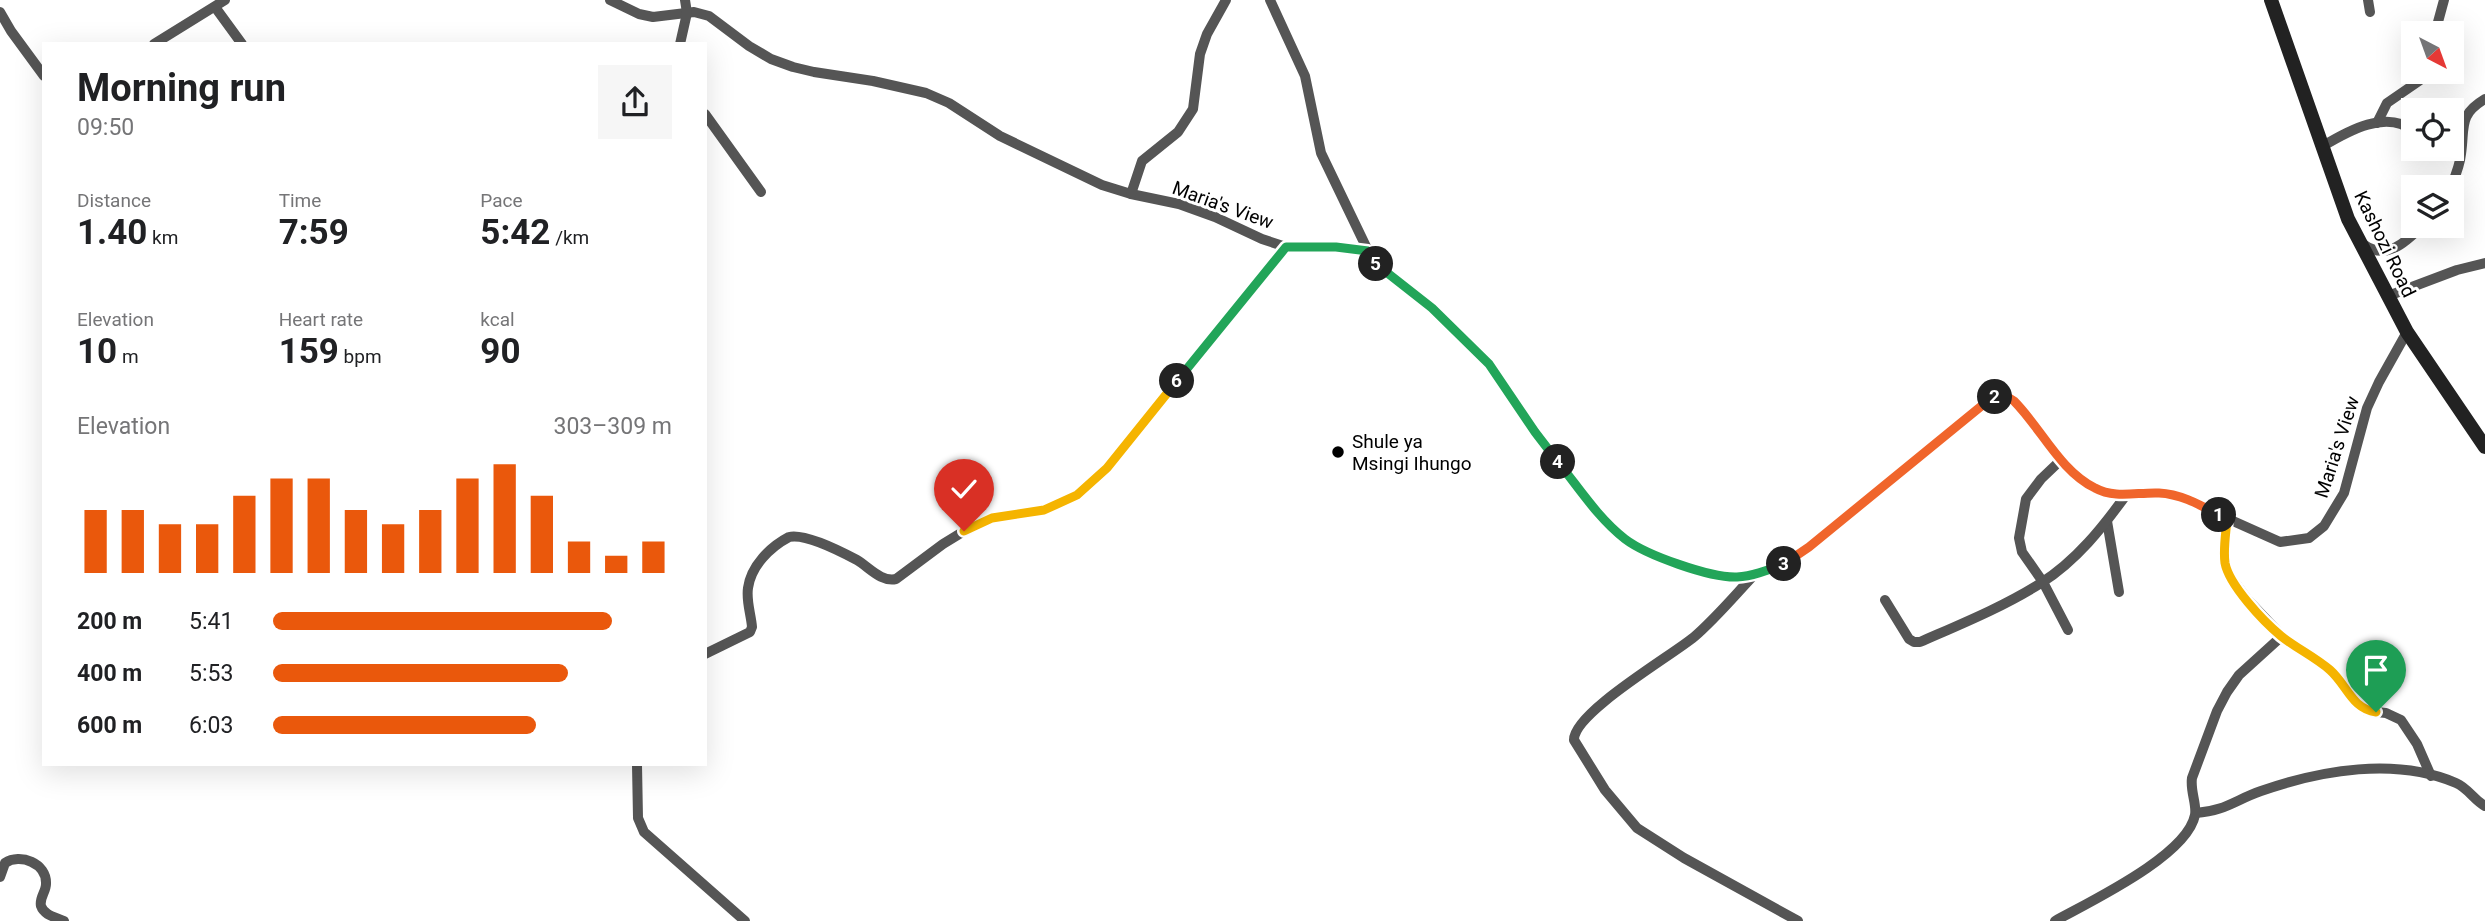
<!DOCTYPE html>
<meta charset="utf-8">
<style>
:root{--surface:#fff;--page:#f6f6f6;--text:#202124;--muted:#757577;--accent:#ea580c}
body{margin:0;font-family:Roboto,sans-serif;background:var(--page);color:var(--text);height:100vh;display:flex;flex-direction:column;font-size:26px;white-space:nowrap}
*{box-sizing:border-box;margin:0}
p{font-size:23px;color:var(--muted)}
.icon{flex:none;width:38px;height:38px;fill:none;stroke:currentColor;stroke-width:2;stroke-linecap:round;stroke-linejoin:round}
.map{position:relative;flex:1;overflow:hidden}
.drawer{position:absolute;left:42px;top:42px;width:665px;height:724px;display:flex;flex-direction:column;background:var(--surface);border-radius:0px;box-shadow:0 7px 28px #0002}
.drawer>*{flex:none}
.needle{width:46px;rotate:139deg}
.tools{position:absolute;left:2401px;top:21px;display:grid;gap:14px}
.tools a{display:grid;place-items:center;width:63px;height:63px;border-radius:0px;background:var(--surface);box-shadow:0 7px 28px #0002;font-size:35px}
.pin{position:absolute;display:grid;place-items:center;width:60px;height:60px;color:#fff;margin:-72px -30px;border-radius:50% 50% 50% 0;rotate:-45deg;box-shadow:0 0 7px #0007}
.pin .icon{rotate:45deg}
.km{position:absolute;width:35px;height:35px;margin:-18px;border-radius:50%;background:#222;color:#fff;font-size:19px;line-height:35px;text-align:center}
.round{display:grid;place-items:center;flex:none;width:74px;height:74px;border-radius:0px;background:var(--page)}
.headline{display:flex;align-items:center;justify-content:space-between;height:119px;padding:0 35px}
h1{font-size:38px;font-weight:700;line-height:52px}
.stats{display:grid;grid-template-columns:repeat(3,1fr);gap:10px;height:119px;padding:7px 35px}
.stats div{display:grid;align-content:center}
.stats b{font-size:35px;font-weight:700}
.stats small{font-size:19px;font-weight:400}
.stats p{font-size:19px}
.chart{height:196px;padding:14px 35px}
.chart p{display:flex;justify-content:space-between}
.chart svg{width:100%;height:126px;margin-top:7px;stroke:var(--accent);stroke-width:6}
ul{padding:0 35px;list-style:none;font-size:23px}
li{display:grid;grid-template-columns:112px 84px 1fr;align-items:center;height:52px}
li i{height:18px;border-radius:9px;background:var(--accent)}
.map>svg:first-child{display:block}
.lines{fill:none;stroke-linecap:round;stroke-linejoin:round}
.street{stroke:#555;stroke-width:10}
.secondary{stroke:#222;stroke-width:14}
.split-1-casing{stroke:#fff;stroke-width:14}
.split-2-casing{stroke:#fff;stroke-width:14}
.split-3-casing{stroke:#fff;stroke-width:14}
.split-4-casing{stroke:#fff;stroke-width:14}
.split-5-casing{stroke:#fff;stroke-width:14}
.split-6-casing{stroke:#fff;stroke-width:14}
.split-7-casing{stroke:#fff;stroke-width:14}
.split-1{stroke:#f5b400;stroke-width:9}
.split-2{stroke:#f0652b;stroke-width:9}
.split-3{stroke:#f0652b;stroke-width:9}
.split-4{stroke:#22a559;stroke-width:9}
.split-5{stroke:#22a559;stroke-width:9}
.split-6{stroke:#22a559;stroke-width:9}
.split-7{stroke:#f5b400;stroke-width:9}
.poi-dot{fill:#000;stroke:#fff;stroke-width:2.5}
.labels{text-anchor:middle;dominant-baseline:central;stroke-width:6;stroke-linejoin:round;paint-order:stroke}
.street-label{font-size:19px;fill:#000;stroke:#fff}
.poi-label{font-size:19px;fill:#000;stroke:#fff;text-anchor:start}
</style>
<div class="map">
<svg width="2485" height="921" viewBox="0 0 2485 921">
<rect width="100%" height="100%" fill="#fff"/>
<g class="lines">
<g class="street">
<polyline points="610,0 639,14 653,17 694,12 709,16 749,46 771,59 793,67 814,72 873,81 926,93 949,103 1000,136 1102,185 1131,194 1179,204 1215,217 1262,239 1286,247 1336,247 1368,251"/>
<path d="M1270,0L1305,76L1321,153L1372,259L1381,270L1432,308L1489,364L1535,432L1601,517L1627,541L1668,560L1700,571L1734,577L1754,575L1784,564L1809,547L1990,399C2000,395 2005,395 2014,402C2041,428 2069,484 2106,493C2129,498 2154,492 2177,496L2280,542L2309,538L2324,526L2344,493L2367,408L2379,382L2407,332"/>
<polyline points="2368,0 2370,12"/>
<polyline points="215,7 242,44"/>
<polyline points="0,12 11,31 44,76"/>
<polyline points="2435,33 2444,0"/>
<polyline points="154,44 225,0"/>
<polyline points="680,44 687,13 685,0"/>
<polyline points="705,114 761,192"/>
<polyline points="2377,123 2387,103 2419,81 2425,72"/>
<path d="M2323,146C2348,131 2387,109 2413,131"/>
<path d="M2451,187C2455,177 2460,165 2461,154C2465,127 2458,115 2485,99"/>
<polyline points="1131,194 1142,161 1178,132 1193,109 1200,54 1207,34 1226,0"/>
<path d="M2363,244C2386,261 2405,243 2422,226"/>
<polyline points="2388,296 2457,270 2485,263"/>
<polyline points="2062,459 2041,479 2026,499 2019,538 2022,552 2043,582 2068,630"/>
<polyline points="2227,519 2225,562 2228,573 2247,599 2282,636 2330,669 2359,706 2366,711 2386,713 2401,720 2417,744 2431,776"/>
<polyline points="2107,521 2119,592"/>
<path d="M1754,575C1735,595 1716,618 1694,637C1671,656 1573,713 1574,740L1605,790L1637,828L1684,858L1798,921"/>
<path d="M1885,600L1909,639L1914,642H1920C1961,624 2003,607 2041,583C2076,561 2103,527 2126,495"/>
<path d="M705,654L750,632L752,627C751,614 746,601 748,588C751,566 770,547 789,537C806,533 842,552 857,560C870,568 881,582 896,579L943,544L979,522L992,518L1044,510L1077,495L1107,468L1133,437L1286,247"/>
<polyline points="637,765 638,818 644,832 745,921"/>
<path d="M2196,813C2225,811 2235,800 2261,791C2321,770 2396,757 2456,783C2468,788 2474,800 2485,806"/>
<path d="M0,877L5,863C20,853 47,863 46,884C46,892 39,898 41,906C44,915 55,917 64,921"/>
<path d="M2055,921C2089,902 2187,856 2195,815C2197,804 2190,791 2192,778L2217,711L2227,692L2239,675L2282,636"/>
</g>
<polyline class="secondary" points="2271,0 2348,219 2407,332 2485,447"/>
</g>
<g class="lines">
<g class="split-1-casing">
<path id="split-1" d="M2219,515L2227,519C2226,533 2223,549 2225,563C2229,585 2263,621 2281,636C2296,648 2315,657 2330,670C2347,685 2352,709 2376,712"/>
</g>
<g class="split-2-casing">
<path id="split-2" d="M1995,397L2006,396L2014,401C2041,428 2060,471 2095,488C2115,499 2137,492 2159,493C2181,494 2200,505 2219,515"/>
</g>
<g class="split-3-casing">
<polyline id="split-3" points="1784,564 1809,547 1990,399 1995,397"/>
</g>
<g class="split-4-casing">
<path id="split-4" d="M1558,462C1579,488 1598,518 1625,539C1646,555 1710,578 1737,577C1753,576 1768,570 1784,564"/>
</g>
<g class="split-5-casing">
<polyline id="split-5" points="1376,264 1432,308 1489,364 1535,432 1558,462"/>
</g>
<g class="split-6-casing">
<polyline id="split-6" points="1177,381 1286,247 1336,247 1368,251 1376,264"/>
</g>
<g class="split-7-casing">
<polyline id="split-7" points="964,531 992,518 1044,510 1077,495 1107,468 1177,381"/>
</g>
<use href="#split-1" class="split-1"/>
<use href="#split-2" class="split-2"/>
<use href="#split-3" class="split-3"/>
<use href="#split-4" class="split-4"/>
<use href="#split-5" class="split-5"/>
<use href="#split-6" class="split-6"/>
<use href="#split-7" class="split-7"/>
</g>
<circle class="poi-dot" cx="1338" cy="452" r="7"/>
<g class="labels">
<g class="street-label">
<text transform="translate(1223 205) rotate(20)">Maria's View</text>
<text transform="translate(2385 244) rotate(64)">Kashozi Road</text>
<text transform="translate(2337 447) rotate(-72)">Maria's View</text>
</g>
<g class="poi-label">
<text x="1352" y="441">Shule ya<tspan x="1352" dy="22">Msingi Ihungo</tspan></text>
</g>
</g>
</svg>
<div class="tools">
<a><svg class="needle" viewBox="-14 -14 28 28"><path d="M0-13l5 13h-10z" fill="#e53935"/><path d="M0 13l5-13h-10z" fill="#757577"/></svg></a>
<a><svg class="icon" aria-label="locate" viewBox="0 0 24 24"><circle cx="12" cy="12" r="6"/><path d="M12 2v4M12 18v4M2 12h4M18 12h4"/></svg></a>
<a><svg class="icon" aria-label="layers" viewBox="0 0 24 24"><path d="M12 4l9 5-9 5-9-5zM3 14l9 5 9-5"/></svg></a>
</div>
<div class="pin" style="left:2376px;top:712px;background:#1e9e55"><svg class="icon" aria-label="arrive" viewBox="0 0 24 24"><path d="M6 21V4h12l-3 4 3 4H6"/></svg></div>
<div class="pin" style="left:964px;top:531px;background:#d93025"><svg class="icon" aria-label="check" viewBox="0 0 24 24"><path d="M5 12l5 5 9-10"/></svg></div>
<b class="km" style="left:2219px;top:515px">1</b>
<b class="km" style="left:1995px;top:397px">2</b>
<b class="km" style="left:1784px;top:564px">3</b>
<b class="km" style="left:1558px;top:462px">4</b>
<b class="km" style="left:1376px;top:264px">5</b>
<b class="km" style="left:1177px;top:381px">6</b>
<section class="drawer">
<div class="headline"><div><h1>Morning run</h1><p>09:50</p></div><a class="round"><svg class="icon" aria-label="share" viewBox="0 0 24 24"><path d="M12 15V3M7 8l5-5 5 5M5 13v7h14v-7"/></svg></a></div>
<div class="stats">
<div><p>Distance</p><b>1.40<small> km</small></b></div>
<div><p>Time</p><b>7:59</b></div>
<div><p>Pace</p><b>5:42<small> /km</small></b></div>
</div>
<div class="stats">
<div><p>Elevation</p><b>10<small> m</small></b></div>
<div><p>Heart rate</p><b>159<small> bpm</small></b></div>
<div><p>kcal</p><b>90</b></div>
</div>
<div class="chart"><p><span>Elevation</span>303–309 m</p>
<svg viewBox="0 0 160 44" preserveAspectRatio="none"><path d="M5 44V22M15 44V22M25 44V27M35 44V27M45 44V17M55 44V11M65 44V11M75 44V22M85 44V27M95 44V22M105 44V11M115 44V6M125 44V17M135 44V33M145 44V38M155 44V33"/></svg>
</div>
<ul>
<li><b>200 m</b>5:41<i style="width:85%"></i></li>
<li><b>400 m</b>5:53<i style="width:74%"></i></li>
<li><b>600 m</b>6:03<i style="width:66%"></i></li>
</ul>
</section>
</div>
